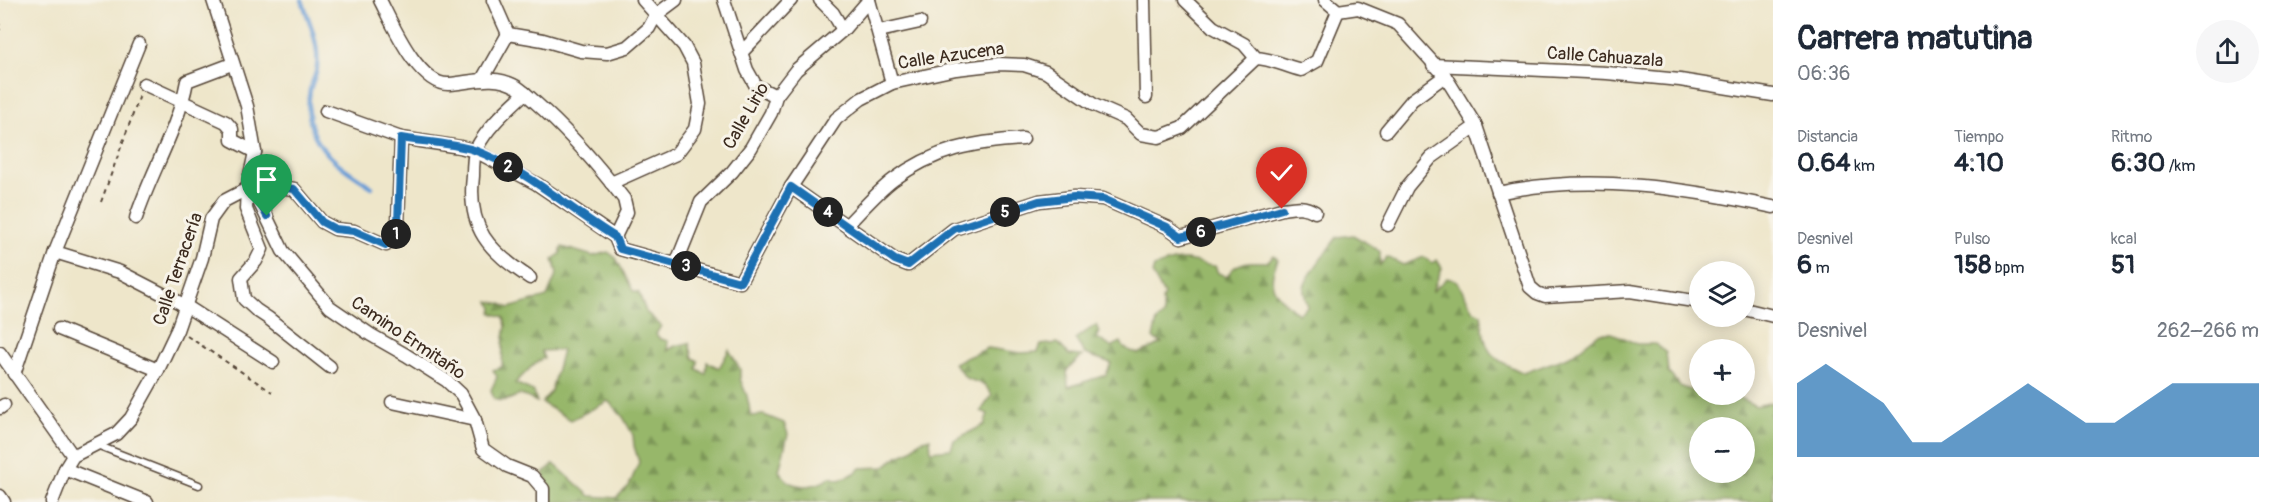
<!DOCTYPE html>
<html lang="es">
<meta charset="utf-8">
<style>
:root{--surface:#fff;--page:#f6f6f7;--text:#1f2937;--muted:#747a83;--accent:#1f6fb2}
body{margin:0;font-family:Pangolin,sans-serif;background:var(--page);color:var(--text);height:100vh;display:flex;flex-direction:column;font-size:22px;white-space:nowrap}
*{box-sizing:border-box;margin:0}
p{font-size:20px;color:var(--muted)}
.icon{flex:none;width:33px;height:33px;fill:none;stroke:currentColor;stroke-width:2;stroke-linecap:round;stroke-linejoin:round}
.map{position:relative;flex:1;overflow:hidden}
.panel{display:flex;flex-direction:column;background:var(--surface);width:510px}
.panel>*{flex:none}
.fabs{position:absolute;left:1689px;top:261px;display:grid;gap:12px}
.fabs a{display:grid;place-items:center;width:66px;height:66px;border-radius:50%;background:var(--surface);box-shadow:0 3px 15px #0003;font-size:30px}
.pin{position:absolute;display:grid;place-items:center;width:51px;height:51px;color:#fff;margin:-62px -26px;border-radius:50% 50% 50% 0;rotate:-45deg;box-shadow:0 0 6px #0007}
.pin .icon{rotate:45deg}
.km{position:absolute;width:30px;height:30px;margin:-15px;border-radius:50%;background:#222;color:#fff;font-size:16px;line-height:30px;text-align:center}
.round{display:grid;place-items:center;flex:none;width:63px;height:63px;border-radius:32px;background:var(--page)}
.headline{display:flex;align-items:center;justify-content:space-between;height:102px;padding:0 24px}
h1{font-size:33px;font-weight:800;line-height:45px}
.stats{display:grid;grid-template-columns:repeat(3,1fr);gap:9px;height:102px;padding:6px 24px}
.stats div{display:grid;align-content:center}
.stats b{font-size:26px;font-weight:800}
.stats small{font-size:16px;font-weight:400}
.stats p{font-size:16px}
.chart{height:168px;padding:12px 24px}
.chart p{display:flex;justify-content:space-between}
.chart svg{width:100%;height:108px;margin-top:6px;fill:var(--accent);opacity:.7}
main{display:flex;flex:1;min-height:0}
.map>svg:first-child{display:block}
.forest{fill:url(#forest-firs);stroke:#697044;stroke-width:1.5;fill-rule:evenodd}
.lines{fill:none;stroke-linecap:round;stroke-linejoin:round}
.stream{stroke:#699dd5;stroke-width:4.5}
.service-casing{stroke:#564638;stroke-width:9}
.minor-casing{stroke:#564638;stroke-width:15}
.path{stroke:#564638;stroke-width:2;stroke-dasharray:4.5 4.5;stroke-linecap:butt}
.service{stroke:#fff;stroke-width:6}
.minor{stroke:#fff;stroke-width:12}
.route-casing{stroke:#fff;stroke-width:12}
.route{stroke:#1f6fb2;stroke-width:8}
.labels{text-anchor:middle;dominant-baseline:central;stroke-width:6;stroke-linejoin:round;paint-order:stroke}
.street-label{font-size:18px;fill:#3b2a1e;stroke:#f7f3e8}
</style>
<main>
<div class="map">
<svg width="1773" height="502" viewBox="0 0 1773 502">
<defs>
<pattern id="forest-firs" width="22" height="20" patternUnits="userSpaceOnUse" patternTransform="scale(1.5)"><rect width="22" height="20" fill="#97b76a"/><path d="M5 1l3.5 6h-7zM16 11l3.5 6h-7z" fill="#7c9557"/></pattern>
</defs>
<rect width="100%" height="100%" fill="#f7f3e8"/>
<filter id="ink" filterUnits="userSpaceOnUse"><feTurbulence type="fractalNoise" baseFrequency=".0167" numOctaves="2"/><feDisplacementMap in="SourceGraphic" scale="12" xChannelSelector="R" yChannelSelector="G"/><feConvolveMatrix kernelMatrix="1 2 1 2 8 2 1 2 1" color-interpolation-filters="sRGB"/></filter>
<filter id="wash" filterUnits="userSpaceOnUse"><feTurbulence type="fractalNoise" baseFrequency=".008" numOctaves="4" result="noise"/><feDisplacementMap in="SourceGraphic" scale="24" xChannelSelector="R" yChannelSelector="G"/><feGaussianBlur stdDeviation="1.35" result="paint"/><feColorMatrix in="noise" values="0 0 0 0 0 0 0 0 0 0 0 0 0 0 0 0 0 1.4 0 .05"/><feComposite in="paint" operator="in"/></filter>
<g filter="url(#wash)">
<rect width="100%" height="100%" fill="#eee6ca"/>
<path class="forest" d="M1353,235L1380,251V265L1387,257L1403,265L1424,257L1432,263L1437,260L1442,268L1432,292L1447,278L1457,281L1474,311L1481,314C1486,354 1487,356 1524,373L1570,356L1600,333H1612L1637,344H1655L1666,353L1668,372L1680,386L1700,394L1735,396L1756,406L1773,402V502H552L551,493L543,473L554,464L590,496L616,498L629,486L639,462L634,446L633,435L623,417L608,401L571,420L542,403L551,391L562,350L541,351L544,358C533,362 525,375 515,383L533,391L537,402L520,394C512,399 503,403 494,399L491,390L497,377L493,370L502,367L503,344L506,326L504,317L492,313L493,308L489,301L502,304L509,308L547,297L557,273L553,259L560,254L562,247L593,256L608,252L616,258L633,291L639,293L646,312L661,326L656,334L660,339L668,341L667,351L675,346L689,343L693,358L698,361L697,369L706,374L707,362L719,368L729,350L740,369V379L747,396L751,416L764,415L784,423L788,434L779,471C782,474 785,479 789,482C801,489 820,486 830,477L839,480L855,473L860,468L884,467L898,456L910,451L920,441L930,438L931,451L951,449L954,440L984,425L988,414L981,411L992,395L985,385L966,378L954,363L988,348L1021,353L1038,352L1041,345L1058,343L1069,355L1082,356L1067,370L1068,387L1106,375L1111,363L1085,354L1075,339L1096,325L1099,332L1097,338L1111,347L1121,342L1124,348L1138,354L1162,343L1153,338L1157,321L1164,315L1162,300L1164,295L1152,274L1154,267C1167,263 1178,258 1192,261C1200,262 1206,266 1215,266L1218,273L1227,277C1235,261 1249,261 1267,262L1274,255L1278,260C1264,289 1277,294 1298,314L1308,306C1306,300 1303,293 1304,287C1307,275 1329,249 1337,237ZM1700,428H1744V472H1700Z"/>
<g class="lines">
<path class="stream" d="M302,0C309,21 320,45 317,68C316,75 312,82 310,90C301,142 333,162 372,187"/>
</g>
</g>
<g filter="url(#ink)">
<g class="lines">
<g class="service-casing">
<polyline id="service" points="97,445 199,485"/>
</g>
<g class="minor-casing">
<g id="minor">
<polyline points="213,0 247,106 255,152 247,189 246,209 262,249 256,261 241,278 244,299 256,310 268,318 330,367"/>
<path d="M380,0C392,23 419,87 450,84C473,82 495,74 517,87C527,94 536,103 545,111C574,138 600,168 624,199L627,212L615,237"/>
<polyline points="493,0 508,34"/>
<polyline points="724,0 747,70 756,86 776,96"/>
<polyline points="820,0 833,13 843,30"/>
<polyline points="869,0 892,83"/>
<polyline points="1144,0 1146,97"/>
<path d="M1185,0L1213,27L1244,44L1256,58C1273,59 1285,66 1301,70L1317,61L1338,11"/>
<polyline points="1325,0 1338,11 1358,8 1398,24 1445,76 1476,126 1530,287 1537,293 1545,296 1630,291 1700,302"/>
<polyline points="879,31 920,22"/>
<polyline points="508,34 543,40 581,51 607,53 627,47 649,28 656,15 676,0"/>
<polyline points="741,53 791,0"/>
<polyline points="1433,65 1607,73 1680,80 1773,95"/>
<polyline points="483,78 508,34"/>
<polyline points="144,84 226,122 232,129 232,140 255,152"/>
<path d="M525,93C507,110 488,126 476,149C473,156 473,168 473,176C467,229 489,251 530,278"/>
<polyline points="326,111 401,138 460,147 475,151 537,184 615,237 620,249 740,282 791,187 836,119 861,99 892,83 956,69 999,64 1024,65 1046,72 1094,105 1126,119 1141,134 1159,137 1182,128 1256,58"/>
<polyline points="1386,131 1412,100 1445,76"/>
<polyline points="611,183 676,154 695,129 700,104 693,63 684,46 643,0"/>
<path d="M791,187L895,260L908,265L954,229L1039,201L1074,197L1103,199L1167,227L1181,237L1282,209C1295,207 1304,205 1315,212"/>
<polyline points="247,189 259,201 283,251 330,307 371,335 406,355 447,381 461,394 475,420 483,449 507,466 532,476 543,489 543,502"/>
<path d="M1498,193C1588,173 1684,188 1773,207"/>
<path d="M136,218C151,172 178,129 187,81L232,64"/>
<path d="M847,225C862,210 876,193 893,180C935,149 973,142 1023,139"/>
<polyline points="1388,225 1407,187 1431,158 1476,126"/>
<polyline points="55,252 120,272 186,306 273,362"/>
<polyline points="676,264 701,202 732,172 751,148 771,113 776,96 796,70 843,30 869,0"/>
<polyline points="1744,309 1773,316"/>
<polyline points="59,329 158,370"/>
<polyline points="0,353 73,456"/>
<polyline points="14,374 55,252 139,44"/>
<polyline points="392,402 475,420"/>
<polyline points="0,408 4,405"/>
<polyline points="65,469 147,502"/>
<polyline points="0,496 4,502"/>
<polyline points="52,502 65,469 73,456 116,434 131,418 158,370 177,330 202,258 211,219 224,201 247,189 265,190 278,187 294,189 322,222 335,229 354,231 386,245 395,239 398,224 401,138"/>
</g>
</g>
<g class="path">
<polyline points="0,20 0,30"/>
<polyline points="101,202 140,95"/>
<polyline points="187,336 272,392"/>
</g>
<use href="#service" class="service"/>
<use href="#minor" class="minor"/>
</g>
</g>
<g class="lines" filter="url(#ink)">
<g class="route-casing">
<path id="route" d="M267,216L259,201L247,189L265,190L278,187L294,189L322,222L335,229L354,231L386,245L395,239L398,224L401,138C425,142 451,143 474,150C526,169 569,209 615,237L620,249L740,282L791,187L895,260L908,265L954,229L1039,201L1074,197L1103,199L1167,227L1181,237L1282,209"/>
</g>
<use href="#route" class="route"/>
</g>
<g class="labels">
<g class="street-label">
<text transform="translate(951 56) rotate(-8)">Calle Azucena</text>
<text transform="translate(1605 57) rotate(4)">Calle Cahuazala</text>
<text transform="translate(746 116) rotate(-60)">Calle Lirio</text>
<text transform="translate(178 269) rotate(-71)">Calle Terracería</text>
<text transform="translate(408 338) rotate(34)">Camino Ermitaño</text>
</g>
</g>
</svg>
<div class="fabs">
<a><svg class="icon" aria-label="layers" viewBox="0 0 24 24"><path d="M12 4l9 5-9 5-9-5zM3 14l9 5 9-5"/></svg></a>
<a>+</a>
<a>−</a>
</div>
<div class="pin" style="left:267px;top:216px;background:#1e9e55"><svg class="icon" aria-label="arrive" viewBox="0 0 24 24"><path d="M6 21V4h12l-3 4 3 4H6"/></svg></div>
<div class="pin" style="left:1282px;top:209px;background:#d93025"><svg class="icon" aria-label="check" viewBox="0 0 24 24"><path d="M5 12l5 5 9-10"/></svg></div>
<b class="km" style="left:396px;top:234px">1</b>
<b class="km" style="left:508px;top:167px">2</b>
<b class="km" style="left:686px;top:266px">3</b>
<b class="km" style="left:828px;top:212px">4</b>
<b class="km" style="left:1005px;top:212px">5</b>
<b class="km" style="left:1201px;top:232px">6</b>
</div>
<section class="panel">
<div class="headline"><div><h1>Carrera matutina</h1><p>06:36</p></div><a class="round"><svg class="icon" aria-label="share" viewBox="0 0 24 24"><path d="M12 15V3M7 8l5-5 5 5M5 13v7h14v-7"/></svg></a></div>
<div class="stats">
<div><p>Distancia</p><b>0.64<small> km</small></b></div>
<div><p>Tiempo</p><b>4:10</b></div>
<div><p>Ritmo</p><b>6:30<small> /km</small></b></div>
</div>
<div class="stats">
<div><p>Desnivel</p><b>6<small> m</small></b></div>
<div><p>Pulso</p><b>158<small> bpm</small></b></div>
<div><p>kcal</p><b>51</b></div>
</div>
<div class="chart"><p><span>Desnivel</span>262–266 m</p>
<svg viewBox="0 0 160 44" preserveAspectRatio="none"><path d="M0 44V14L10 6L20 14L30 22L40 38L50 38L60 30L70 22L80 14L90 22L100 30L110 30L120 22L130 14L140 14L150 14L160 14V44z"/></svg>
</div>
</section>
</main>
